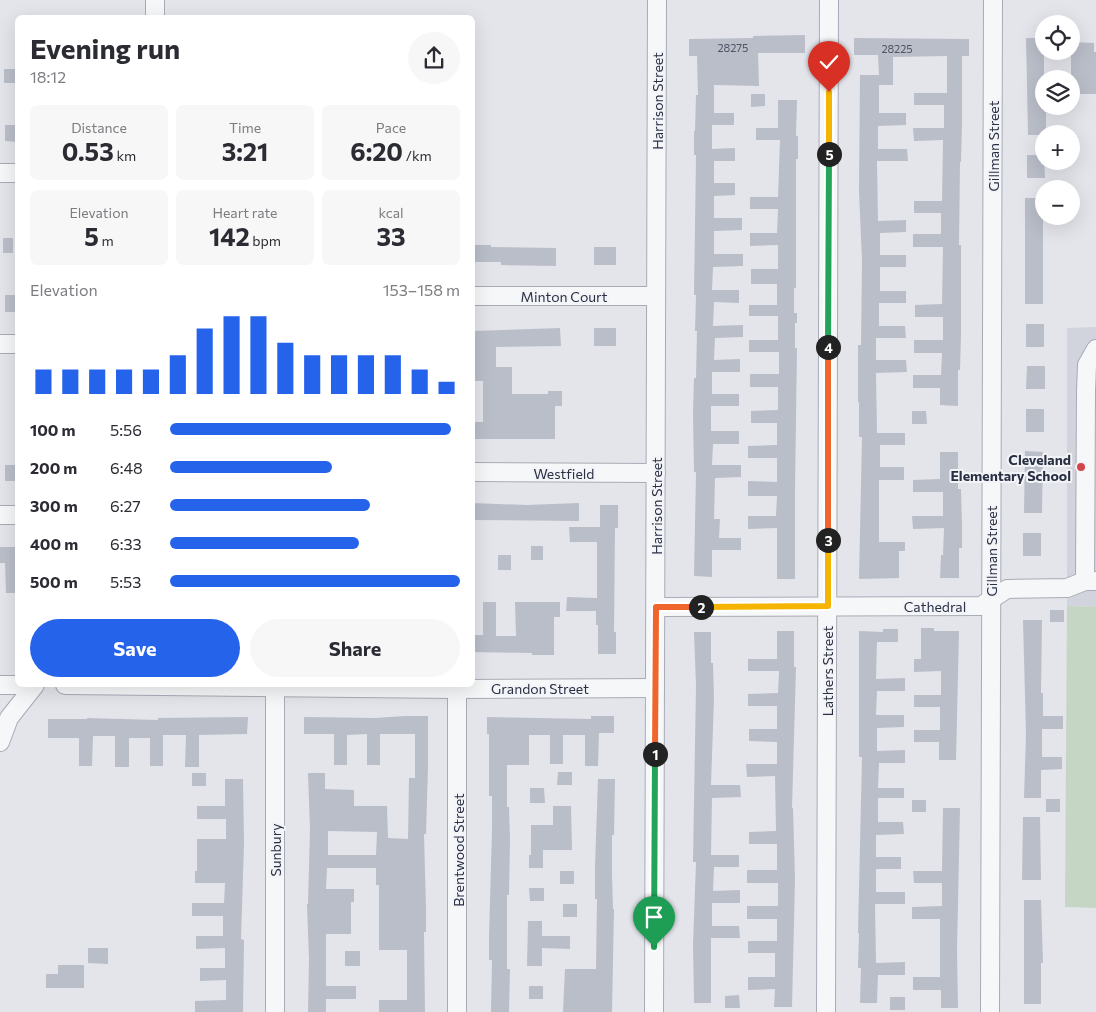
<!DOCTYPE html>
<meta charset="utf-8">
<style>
:root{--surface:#fff;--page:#f7f7f7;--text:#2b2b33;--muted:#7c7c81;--accent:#2563eb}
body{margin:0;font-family:Commissioner,sans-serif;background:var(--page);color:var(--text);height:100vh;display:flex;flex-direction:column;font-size:19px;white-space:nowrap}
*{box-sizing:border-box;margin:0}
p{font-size:16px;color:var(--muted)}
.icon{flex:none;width:28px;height:28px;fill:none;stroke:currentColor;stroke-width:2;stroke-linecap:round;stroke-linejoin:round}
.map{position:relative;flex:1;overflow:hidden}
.drawer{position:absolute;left:15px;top:15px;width:460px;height:672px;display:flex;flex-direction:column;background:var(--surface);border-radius:8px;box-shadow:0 5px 20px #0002}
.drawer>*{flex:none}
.tools{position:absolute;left:1035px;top:15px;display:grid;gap:10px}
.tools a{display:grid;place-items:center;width:45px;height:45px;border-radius:50%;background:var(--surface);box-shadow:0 5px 20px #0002;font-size:25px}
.pin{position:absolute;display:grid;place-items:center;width:42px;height:42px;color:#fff;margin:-51px -21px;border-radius:50% 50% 50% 0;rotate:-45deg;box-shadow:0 0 5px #0007}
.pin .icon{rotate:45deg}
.km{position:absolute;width:25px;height:25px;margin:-12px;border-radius:50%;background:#222;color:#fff;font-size:14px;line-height:25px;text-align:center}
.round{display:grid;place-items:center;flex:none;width:52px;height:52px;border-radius:26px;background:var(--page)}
.summary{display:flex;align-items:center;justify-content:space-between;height:85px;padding:0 15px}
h1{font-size:28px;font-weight:700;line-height:38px}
.figures{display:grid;grid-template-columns:repeat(3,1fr);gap:8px;height:85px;padding:5px 15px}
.figures div{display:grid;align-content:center;border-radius:8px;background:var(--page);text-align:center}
.figures b{font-size:25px;font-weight:700}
.figures small{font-size:14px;font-weight:400}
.figures p{font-size:14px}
.chart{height:140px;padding:10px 15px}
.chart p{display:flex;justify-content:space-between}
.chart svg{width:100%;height:90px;margin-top:5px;stroke:var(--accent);stroke-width:6}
.cta{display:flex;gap:10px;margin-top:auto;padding:10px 15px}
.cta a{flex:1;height:58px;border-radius:30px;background:var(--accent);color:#fff;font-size:20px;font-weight:700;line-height:58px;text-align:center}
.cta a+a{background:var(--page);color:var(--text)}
ul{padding:0 15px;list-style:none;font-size:16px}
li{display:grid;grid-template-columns:80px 60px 1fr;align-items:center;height:38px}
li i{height:12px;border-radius:6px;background:var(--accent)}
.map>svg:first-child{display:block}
.built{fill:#d1d4dd}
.green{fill:#c6d6c4}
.building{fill:#babec9;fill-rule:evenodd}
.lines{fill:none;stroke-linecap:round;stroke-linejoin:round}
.minor-casing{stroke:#a8abb6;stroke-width:20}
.minor{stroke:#f6f7f9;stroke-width:18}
.split-1-casing{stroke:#fff;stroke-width:10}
.split-2-casing{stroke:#fff;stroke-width:10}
.split-3-casing{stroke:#fff;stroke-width:10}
.split-4-casing{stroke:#fff;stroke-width:10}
.split-5-casing{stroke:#fff;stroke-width:10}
.split-6-casing{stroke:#fff;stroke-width:10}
.split-1{stroke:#22a559;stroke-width:6}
.split-2{stroke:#f0652b;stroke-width:6}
.split-3{stroke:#f5b400;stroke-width:6}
.split-4{stroke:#f0652b;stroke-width:6}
.split-5{stroke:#22a559;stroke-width:6}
.split-6{stroke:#f5b400;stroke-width:6}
.poi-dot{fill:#d3454a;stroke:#f3f4f8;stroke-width:2}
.labels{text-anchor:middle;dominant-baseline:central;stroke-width:4;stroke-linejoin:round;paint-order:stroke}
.number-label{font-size:11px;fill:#4e5465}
.street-label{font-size:14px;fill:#2a3044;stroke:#f3f4f8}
.poi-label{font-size:14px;font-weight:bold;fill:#2a3044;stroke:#f3f4f8;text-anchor:end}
</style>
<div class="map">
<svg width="1096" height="1012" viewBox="0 0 1096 1012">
<rect width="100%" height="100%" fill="#e3e5eb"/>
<polygon class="built" points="1096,327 1096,607 1067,606 1067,328"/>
<polygon class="green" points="1067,606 1096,607 1096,908 1065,907"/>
<g class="building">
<polygon points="805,35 805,53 758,53 759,86 714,85 714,113 734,113 734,125 712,125 712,149 735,148 735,161 714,161 714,183 735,183 735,195 714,196 714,218 742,218 742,230 714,231 714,254 743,254 743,266 713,267 712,290 739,290 739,303 714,302 713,326 743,325 743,337 715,338 714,360 740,359 740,372 712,372 712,394 739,394 739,406 711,406 711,431 739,431 739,444 713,444 712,465 741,465 741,477 715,478 714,519 720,519 719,538 741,538 741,550 712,550 712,577 694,576 696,472 694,472 693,413 694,378 696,378 697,331 695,331 696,295 694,295 696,155 694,155 694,131 695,131 696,95 698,95 697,56 689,56 689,39 753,38 753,36"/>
<polygon points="854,38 969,39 969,56 962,56 962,125 961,162 960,162 959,245 961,245 961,335 960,370 958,370 958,406 940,405 940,388 913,388 913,375 941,375 942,353 914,353 914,340 943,340 943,317 915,317 915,305 942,304 943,247 913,247 913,234 941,234 941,213 914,213 914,201 942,201 943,140 914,141 913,128 944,128 944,105 914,105 914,93 947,93 947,56 893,57 893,85 879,85 879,113 906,113 906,125 878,126 878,149 907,149 908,161 877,161 878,221 906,220 906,232 880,233 880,255 906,255 906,267 880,267 880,291 906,291 906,303 879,303 879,326 905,326 906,338 876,338 876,360 906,360 907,372 876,373 877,433 905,433 905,445 880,445 880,467 904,467 904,480 879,480 879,542 905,542 905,551 899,551 899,578 859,579 862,437 859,437 859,402 858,402 858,345 861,345 862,261 859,191 860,75 879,75 878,55 854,55"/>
<polygon points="1026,38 1044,38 1044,112 1046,112 1046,134 1044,135 1028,135"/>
<polygon points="1071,42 1094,43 1094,52 1096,52 1096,94 1071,94"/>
<rect x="4" y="69" width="12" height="14"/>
<polygon points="751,94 765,94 765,106 751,107"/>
<polygon points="778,100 797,100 796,136 798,136 798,159 796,159 796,288 794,288 794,313 797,313 797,323 795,323 795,348 797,348 795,489 795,579 777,579 777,528 748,529 748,516 776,516 777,496 748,496 748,481 777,482 777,458 748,458 748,446 777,445 777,423 751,423 751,411 778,410 778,387 750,387 750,374 779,374 779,352 749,352 749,340 778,340 778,316 749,316 749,305 777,305 777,284 751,284 751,269 778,269 778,245 750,246 750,233 777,233 778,209 750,209 750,197 778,197 780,140 756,140 756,128 778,128"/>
<polygon points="5,125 18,125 18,142 5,141"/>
<polygon points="1027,155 1044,155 1045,178 1027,178"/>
<rect x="1025" y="198" width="18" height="106"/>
<rect x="3" y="238" width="10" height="15"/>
<polygon points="472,245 491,245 491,247 556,248 556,266 501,265 501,262 472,262"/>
<rect x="594" y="247" width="22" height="18"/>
<rect x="5" y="295" width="13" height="17"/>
<rect x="1026" y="324" width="18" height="23"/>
<polygon points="560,328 561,346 496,347 496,367 512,367 512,394 548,394 548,391 562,391 562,406 555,406 555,439 472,439 472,422 483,422 483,381 472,381 473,331"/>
<rect x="594" y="328" width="22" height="18"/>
<polygon points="1027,366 1045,366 1045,389 1026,389"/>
<rect x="1026" y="409" width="18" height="23"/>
<polygon points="912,411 926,411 927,424 912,424"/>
<polygon points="1025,451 1043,452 1042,513 1024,513"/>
<polygon points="940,452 958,452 958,489 961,489 962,525 962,548 959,548 959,578 940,578 941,555 943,555 944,528 913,529 912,516 943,516 943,492 913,492 913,480 940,479"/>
<rect x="5" y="465" width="13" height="16"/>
<polygon points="472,503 527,505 579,503 579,521 472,520"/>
<polygon points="600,505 618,505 618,528 615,528 614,632 616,632 616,654 598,654 598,625 596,625 596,611 566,611 567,597 597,598 597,542 570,542 569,527 600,527"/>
<rect x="1023" y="533" width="18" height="23"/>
<rect x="531" y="546" width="12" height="14"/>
<polygon points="0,547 18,547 18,593 6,593 5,563 0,563"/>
<rect x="498" y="555" width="13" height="15"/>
<polygon points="483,602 496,602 496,636 516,636 515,602 560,602 560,617 554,617 554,655 532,655 532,653 472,652 472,635 483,635"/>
<rect x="1050" y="610" width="14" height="12"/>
<polygon points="1023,620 1042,620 1041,693 1043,693 1043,716 1063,716 1063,729 1042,729 1042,757 1062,757 1062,769 1041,770 1041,798 1024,798 1026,734"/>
<polygon points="921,628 934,628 934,631 959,631 956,760 939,760 939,742 914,742 914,730 940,730 940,707 914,707 914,695 941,695 941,671 914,672 914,659 921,659"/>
<polygon points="883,629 898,629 898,642 877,642 876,679 905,678 905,691 877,691 876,715 904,715 904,727 877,728 877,751 905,750 905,763 879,763 878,788 904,788 904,798 878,798 878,822 903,822 904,834 876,835 876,857 901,857 901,869 876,869 876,892 905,892 905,904 875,904 876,963 905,962 905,975 878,975 877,1003 860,1003 861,968 858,968 859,933 858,933 862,757 859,757 859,631 883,632"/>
<polygon points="777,631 794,631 794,667 796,667 792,808 793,808 795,879 792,1007 774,1007 775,989 748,990 748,977 775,977 775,953 748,953 748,941 777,941 777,919 747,919 747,906 778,906 778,883 747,883 747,870 777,870 777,844 749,844 749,832 776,831 775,776 747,777 746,764 777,764 777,742 749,741 749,729 777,729 777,706 748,706 748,694 778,693 779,671 748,671 748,659 777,659"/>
<polygon points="694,632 711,632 711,663 713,663 714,698 711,785 740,785 741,797 712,798 711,855 739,855 739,867 714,867 713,891 740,890 740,903 712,903 712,926 739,926 740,938 711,938 711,1003 694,1003 693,945 696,862 693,862 696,685"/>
<path d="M405,716H428V766L426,834H424L426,909V932H424L425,1012H379V1000H407V950H379V885H376V868H327L326,889H354V902H351V934H326V986H356V999H326V1012H308L309,960L307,904H308L310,830L308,773H325V789L354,790V806H387L388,838L408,839L409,778H415V734H380V765H367V734L347,735V765H334V734H304V717L375,718ZM328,831L377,832L376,855H328Z"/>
<polygon points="591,716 614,716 614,733 599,733 598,766 585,766 585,735 563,735 563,764 550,764 550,735 529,735 529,765 507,765 507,807 509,807 510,840 509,895 507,895 507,969 510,969 509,1012 491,1012 492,960 489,960 489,937 492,830 492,796 489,796 489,734 487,734 487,717 591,719"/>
<polygon points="248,717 247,734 199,735 199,767 185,767 186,735 163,735 163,766 150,766 150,738 129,738 129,767 115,767 115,736 93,736 92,766 79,766 79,738 48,738 48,719 87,719 87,718 158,720 158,718"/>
<polygon points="558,772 572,772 572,785 557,785"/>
<rect x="192" y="773" width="14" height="13"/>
<polygon points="225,779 243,779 244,844 241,939 244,940 243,1012 195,1012 195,1001 226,1000 226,980 200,981 200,968 225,968 225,948 196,949 196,936 223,936 223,916 192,916 192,903 224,903 225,883 195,883 195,871 197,871 197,839 226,839 226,819 197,819 197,806 225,806"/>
<polygon points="598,779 615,779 614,835 612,835 612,876 613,909 614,909 612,1012 563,1012 565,969 596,969 597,899 595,899 595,867"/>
<polygon points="530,788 544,788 545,803 530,803"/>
<rect x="1046" y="799" width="14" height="13"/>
<rect x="912" y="800" width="14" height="12"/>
<polygon points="553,806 571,806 572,850 543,850 543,868 529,868 529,855 531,855 531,825 553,825"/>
<polygon points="943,808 960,808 957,950 958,1008 941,1008 941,990 913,990 913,977 940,977 940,919 912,919 912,907 942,906 942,883 914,883 913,871 942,871"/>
<polygon points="1023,817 1040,817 1041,880 1022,880"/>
<rect x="560" y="871" width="14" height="13"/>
<polygon points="529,888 544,888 544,901 530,901"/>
<polygon points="1024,900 1041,900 1043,963 1041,963 1041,1004 1024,1004"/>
<rect x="563" y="904" width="14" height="13"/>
<polygon points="528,921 542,921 542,936 570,936 570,949 542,948 542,966 527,966"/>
<polygon points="88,948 108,948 108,964 88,963"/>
<rect x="345" y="951" width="15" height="15"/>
<polygon points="58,965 84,965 84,988 46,988 46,974 58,974"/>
<rect x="529" y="986" width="14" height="13"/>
<polygon points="739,995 740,1008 725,1008 725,996"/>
<rect x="890" y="997" width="15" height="13"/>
</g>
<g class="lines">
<g class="minor-casing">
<g id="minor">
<polyline points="155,0 155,18"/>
<polyline points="0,173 18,173"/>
<polyline points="472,296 656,296"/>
<polyline points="0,344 18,344"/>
<polyline points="472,472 656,473"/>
<polyline points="0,515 18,515"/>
<polyline points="1085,581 1086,391 1087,365 1096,349"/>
<polyline points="656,607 981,606 1007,589 1067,588 1085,581 1096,581"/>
<polyline points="0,685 18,685"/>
<polyline points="65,685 457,689 655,688"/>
<polyline points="457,689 457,1012"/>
<polyline points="0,742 9,718 35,685"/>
<polyline points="275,1012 275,687"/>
<polyline points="654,1012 657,0"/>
<polyline points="826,1012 829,0"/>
<polyline points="990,1012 993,0"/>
</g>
</g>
<use href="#minor" class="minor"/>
</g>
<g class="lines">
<g class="split-1-casing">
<polyline id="split-1" points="654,947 655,754"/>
</g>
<g class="split-2-casing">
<polyline id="split-2" points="655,754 656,607 701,607"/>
</g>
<g class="split-3-casing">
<polyline id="split-3" points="701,607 828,606 828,540"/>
</g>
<g class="split-4-casing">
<polyline id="split-4" points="828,540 828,347"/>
</g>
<g class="split-5-casing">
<polyline id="split-5" points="828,347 829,154"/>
</g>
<g class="split-6-casing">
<polyline id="split-6" points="829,154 829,92"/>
</g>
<use href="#split-1" class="split-1"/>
<use href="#split-2" class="split-2"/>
<use href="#split-3" class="split-3"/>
<use href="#split-4" class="split-4"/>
<use href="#split-5" class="split-5"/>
<use href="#split-6" class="split-6"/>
</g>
<circle class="poi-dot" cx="1081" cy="467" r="5"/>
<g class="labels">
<g class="number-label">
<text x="733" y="47">28275</text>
<text x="897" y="48">28225</text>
</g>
<g class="street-label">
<text transform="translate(657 101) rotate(-90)">Harrison Street</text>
<text transform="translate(993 146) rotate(-90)">Gillman Street</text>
<text x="564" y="296">Minton Court</text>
<text x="564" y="473">Westfield</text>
<text transform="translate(656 506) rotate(-90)">Harrison Street</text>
<text transform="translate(991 551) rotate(-90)">Gillman Street</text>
<text x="935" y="606">Cathedral</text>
<text transform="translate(827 671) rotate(-90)">Lathers Street</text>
<text x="540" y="688">Grandon Street</text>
<text transform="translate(275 850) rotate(-90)">Sunbury</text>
<text transform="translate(458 850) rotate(-90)">Brentwood Street</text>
</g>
<g class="poi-label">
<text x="1071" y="459">Cleveland<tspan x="1071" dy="16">Elementary School</tspan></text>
</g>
</g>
</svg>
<div class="tools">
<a><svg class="icon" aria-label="locate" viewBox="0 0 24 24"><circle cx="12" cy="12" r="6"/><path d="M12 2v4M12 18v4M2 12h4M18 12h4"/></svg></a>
<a><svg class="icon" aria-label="layers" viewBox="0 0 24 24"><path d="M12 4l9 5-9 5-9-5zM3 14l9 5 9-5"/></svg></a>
<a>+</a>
<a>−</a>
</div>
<div class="pin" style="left:654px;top:947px;background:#1e9e55"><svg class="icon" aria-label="arrive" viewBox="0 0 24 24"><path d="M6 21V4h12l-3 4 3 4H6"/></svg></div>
<div class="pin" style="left:829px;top:92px;background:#d93025"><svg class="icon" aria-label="check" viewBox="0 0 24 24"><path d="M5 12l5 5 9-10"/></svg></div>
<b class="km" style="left:655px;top:754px">1</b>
<b class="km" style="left:701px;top:607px">2</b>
<b class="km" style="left:828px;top:540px">3</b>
<b class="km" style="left:828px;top:347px">4</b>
<b class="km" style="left:829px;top:154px">5</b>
<section class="drawer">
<div class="summary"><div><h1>Evening run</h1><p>18:12</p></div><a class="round"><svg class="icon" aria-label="share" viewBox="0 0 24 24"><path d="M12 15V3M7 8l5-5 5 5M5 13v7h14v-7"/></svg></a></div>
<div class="figures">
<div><p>Distance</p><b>0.53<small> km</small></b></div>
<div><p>Time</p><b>3:21</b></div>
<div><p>Pace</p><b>6:20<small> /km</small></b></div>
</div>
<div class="figures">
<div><p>Elevation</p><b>5<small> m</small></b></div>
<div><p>Heart rate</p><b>142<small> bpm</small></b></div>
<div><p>kcal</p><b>33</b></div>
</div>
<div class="chart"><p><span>Elevation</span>153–158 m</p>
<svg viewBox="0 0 160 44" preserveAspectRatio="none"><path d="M5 44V32M15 44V32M25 44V32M35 44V32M45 44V32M55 44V25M65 44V12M75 44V6M85 44V6M95 44V19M105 44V25M115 44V25M125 44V25M135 44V25M145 44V32M155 44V38"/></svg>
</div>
<ul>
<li><b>100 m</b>5:56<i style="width:97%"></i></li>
<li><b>200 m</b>6:48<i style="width:56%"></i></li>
<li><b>300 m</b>6:27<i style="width:69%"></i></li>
<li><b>400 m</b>6:33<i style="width:65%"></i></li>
<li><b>500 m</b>5:53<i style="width:100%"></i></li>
</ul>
<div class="cta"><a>Save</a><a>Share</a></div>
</section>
</div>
